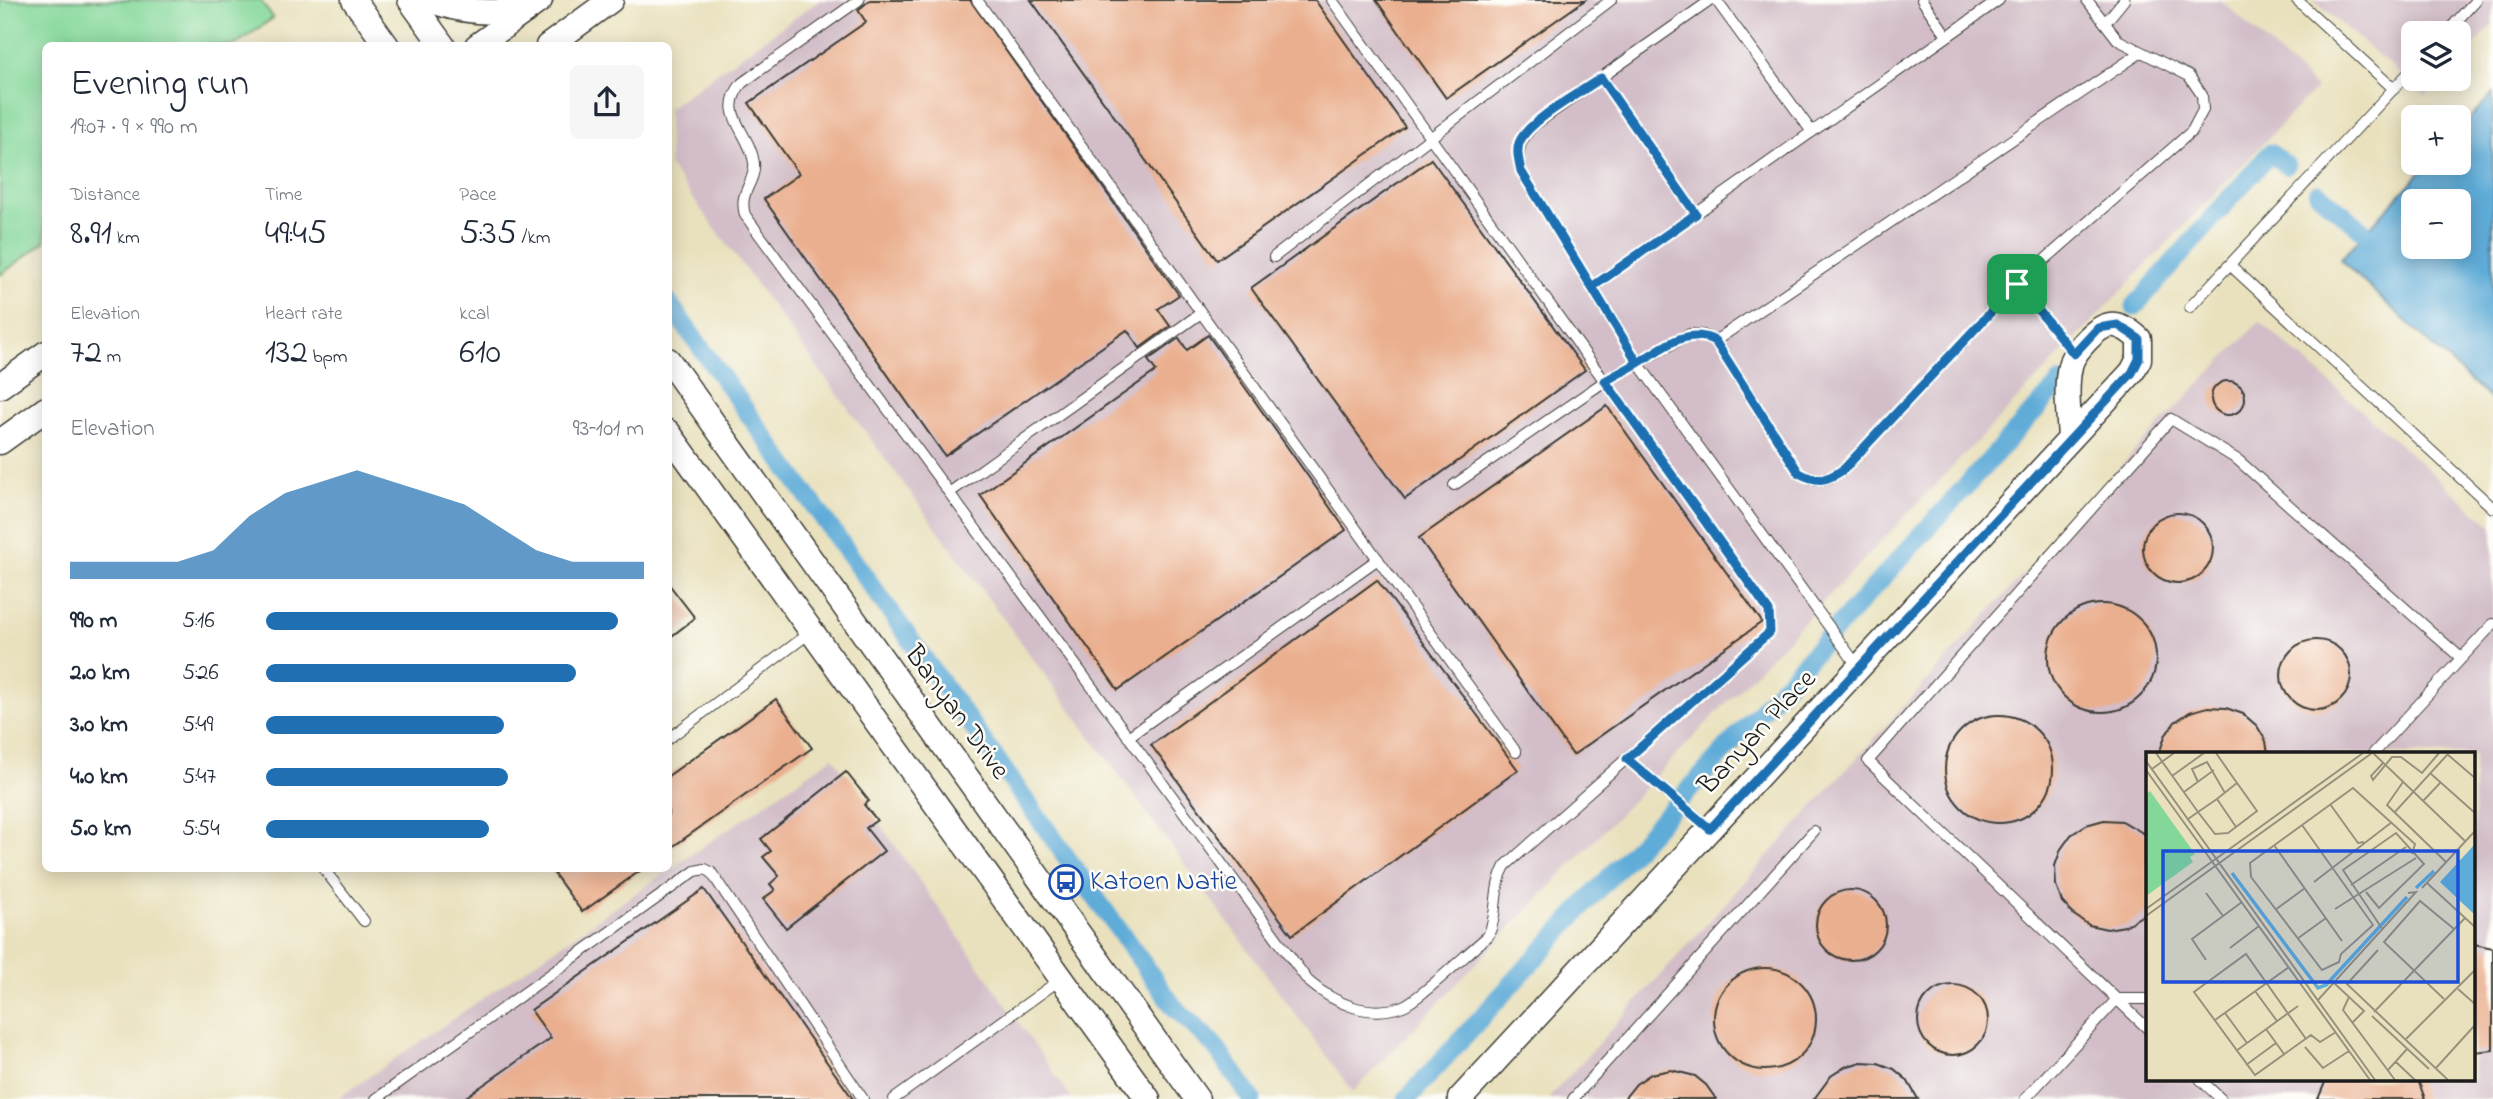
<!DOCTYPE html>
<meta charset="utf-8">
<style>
:root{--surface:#fff;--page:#f6f6f7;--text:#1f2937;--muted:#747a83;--accent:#1f6fb2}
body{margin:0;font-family:"Indie Flower",sans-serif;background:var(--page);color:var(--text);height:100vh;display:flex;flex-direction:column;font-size:26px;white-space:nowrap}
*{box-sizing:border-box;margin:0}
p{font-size:23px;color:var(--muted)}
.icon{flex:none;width:38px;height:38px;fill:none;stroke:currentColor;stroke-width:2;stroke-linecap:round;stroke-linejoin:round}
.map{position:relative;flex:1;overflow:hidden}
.sheet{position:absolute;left:42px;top:42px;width:630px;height:830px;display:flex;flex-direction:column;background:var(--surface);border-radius:10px;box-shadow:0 4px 18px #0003}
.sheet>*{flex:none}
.buttons{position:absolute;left:2401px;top:21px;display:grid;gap:14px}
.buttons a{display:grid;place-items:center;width:70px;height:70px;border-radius:10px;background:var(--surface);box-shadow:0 4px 18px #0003;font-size:35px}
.pin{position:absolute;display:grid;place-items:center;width:60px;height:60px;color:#fff;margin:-30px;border-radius:14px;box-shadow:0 4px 10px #0006}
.round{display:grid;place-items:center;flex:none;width:74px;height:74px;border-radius:10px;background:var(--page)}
.summary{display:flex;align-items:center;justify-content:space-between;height:119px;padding:0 28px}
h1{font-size:38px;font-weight:600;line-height:52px}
.stats{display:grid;grid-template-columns:repeat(3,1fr);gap:10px;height:119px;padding:7px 28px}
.stats div{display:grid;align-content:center}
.stats b{font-size:35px;font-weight:600}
.stats small{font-size:19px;font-weight:400}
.stats p{font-size:19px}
.chart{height:196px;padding:14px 28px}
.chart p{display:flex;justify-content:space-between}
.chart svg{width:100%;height:126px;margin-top:7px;fill:var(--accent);opacity:.7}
ul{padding:0 28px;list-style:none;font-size:23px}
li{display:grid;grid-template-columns:112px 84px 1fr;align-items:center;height:52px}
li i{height:18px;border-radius:9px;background:var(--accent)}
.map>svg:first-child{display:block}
.industrial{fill:#d2bdc8;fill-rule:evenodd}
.green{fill:#82d799;stroke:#4f7a5a;stroke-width:2}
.water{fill:#5eacd8;stroke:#3d647a;stroke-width:2;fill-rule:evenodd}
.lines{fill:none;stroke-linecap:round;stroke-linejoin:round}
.canal{stroke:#5eacd8;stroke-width:19}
.building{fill:#eaaf8e}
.service-casing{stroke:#3b3a34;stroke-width:12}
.tertiary-casing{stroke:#3b3a34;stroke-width:27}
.service{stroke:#fff;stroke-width:10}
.tertiary{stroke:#fff;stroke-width:24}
.route-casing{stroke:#fff;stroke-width:14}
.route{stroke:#1f6fb2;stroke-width:9}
.labels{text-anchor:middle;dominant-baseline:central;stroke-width:5;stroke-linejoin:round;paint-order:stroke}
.street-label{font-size:28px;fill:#1c1c1c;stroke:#fdfcf7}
.transit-label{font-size:28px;fill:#164399;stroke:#fdfcf7;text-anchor:start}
.inset-river{fill:none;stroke:#5eacd8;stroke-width:3.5}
.inset-road{fill:none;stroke:#97927d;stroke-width:2}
.view{fill:#1d4ed8;fill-opacity:0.15;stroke:#1d4ed8;stroke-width:3.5}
.inset-edge{fill:none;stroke:#1c1c1c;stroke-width:3.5}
</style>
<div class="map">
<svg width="2493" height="1099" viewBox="0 0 2493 1099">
<rect width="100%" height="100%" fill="#fdfcf7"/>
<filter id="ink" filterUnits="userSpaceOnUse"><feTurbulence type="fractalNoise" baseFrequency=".0143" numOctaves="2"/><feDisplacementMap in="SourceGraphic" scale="14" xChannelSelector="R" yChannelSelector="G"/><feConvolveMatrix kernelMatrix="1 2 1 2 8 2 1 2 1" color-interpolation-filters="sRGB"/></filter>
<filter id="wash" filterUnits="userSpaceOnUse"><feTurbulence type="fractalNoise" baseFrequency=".00686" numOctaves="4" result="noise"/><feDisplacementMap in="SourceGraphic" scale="28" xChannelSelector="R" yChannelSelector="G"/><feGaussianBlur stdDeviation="1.57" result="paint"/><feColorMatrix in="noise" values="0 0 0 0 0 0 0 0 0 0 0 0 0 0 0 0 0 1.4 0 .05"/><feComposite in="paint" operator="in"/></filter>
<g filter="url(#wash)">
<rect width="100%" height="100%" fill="#e9e1bd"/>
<g class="industrial">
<polygon points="820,0 2221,0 2316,88 1353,1092 669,166 668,108"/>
<polygon points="2313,0 2493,0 2493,24 2459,61 2459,33 2413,33 2413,79 2442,79 2426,96"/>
<path d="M2260,321L2493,527V1099H1548L2144,441ZM2148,754H2474V1080H2148Z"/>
<polygon points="833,757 1072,1099 337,1099"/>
</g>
<polygon class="green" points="0,0 260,0 273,18 235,45 46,46 45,242 0,275"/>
<path class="water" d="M2493,93V402L2340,260L2429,163H2459V130ZM2413,201H2459V247H2413Z"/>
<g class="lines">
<g class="canal">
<polyline points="2318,193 2362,230"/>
<polyline points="668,302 1174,1007 1213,1044 1252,1099"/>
<polyline points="2134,307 2270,153 2286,165"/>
<polyline points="1407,1099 2060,383"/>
</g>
</g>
<g id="blocks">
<g class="building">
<polygon points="870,0 970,0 1179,295 1158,309 1170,326 1140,348 1127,330 945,456 764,199 799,174 749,103 866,22 858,10"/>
<polygon points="1031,0 1315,0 1405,127 1217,260"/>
<polygon points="1376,0 1585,0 1446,98"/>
<polygon points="1431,159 1585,370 1405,499 1251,288"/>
<polygon points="1208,335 1346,530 1118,690 980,495 1156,371 1148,360 1179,338 1187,350"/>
<circle cx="2228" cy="398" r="17"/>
<polygon points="1607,406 1762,622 1573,755 1419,538"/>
<circle cx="2178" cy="548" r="35"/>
<polygon points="1377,580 1518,770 1292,935 1151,745"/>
<polygon points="668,583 695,618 668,639"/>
<circle cx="2102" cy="658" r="54"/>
<circle cx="2316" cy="675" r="35"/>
<polygon points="776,699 812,748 668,850 668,776"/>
<polygon points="2208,707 2226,708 2243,714 2257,726 2266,741 2268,754 2159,754 2165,736 2175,722 2190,712"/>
<circle cx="1999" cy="769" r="54"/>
<polygon points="846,772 869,801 864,805 877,820 866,828 884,851 786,928 763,899 775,890 770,884 779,876 763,857 771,851 761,839"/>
<polygon points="2104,820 2122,821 2148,836 2148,912 2125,926 2107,929 2089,925 2074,915 2062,902 2056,885 2055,866 2061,849 2071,835 2086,825"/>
<polygon points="550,868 644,868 582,912"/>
<polygon points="704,889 853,1099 463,1099 551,1038 531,1010"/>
<circle cx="1851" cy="925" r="35"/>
<polygon points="2474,944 2493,948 2493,1050 2474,1052"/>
<circle cx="1765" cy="1019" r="51"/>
<circle cx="1953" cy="1020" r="35"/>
<polygon points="1861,1062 1878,1063 1894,1069 1907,1080 1918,1099 1814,1099 1831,1076 1845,1067"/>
<polygon points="1671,1070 1695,1076 1706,1085 1716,1099 1624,1099 1636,1084 1651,1074"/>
<polygon points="2326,1080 2418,1080 2425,1099 2318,1099"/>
</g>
</g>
</g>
<g filter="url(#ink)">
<use href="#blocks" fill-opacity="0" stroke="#3b3a34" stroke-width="2"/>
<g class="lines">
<g class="service-casing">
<g id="service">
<path d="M859,0L742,83C716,114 750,131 754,163C756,183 738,191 745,215L1308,981C1334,1003 1368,1019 1403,1006C1419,1000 1471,950 1488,936C1499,913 1492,889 1505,866L1770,632L1769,611L1332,0"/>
<polyline points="977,0 1516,752"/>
<path d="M1711,0L1534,125C1519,141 1516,150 1521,171L1638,363L1859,668"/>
<polyline points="1716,0 1812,132"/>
<polyline points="1922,0 1947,36"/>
<polyline points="2297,0 2394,89"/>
<polyline points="2105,23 2124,0"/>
<polyline points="2446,33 2476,0"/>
<polyline points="1601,78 1696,214"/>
<polyline points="1274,257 1611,0"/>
<polyline points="2230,265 2493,508"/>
<polyline points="2017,284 2074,354"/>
<polyline points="1592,287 1999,0"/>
<polyline points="2190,307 2413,68"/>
<polyline points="1715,341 2140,53"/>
<path d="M1454,485L1605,381L1690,334L1703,335L1715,341L1799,473C1818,483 1827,481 1844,469L2017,284L2192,131L2203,110L2202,95L2189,76L2118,40L2087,0"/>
<polyline points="949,493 1201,313"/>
<polyline points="1128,737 1378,559"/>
<polyline points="668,739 811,632"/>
<polyline points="2373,754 2493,624"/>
<polyline points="1627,759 1709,828"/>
<polyline points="323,868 364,921"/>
<polyline points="2117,999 2148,999"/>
<polyline points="2148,1029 1868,761 2171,419 2238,460 2461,658"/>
<polyline points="2201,1080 2221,1099"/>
<polyline points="376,1099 695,871 705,869 711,872 863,1099"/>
<polyline points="894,1099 1061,979"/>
<polyline points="1573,1099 1814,831"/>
<polyline points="2025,1099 2117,999"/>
</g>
</g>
<g class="tertiary-casing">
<g id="tertiary">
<polyline points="354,0 387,46"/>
<polyline points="410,0 443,46"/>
<path d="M430,0C462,13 491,13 525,11"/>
<polyline points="477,46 540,0"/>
<polyline points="548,46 611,0"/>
<polyline points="668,360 1197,1099"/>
<polyline points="0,386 46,353"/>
<polyline points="668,432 1148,1099"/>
<polyline points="0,442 46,409"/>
<path d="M1460,1099L2132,372L2139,359V339C2116,318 2104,321 2084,343C2078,350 2072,356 2070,366C2065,389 2069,416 2070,439"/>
</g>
</g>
<use href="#service" class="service"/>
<use href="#tertiary" class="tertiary"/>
</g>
</g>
<g class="lines" filter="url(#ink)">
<g class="route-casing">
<path id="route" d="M2017,284L1844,469C1827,481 1818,483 1799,473L1715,341C1686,326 1663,348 1638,363L1592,287L1696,214L1601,78C1580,93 1533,118 1521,139C1515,149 1519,160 1521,171L1638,363L1605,381L1769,611L1770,632L1627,759L1710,829L2132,373L2139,359V339L2118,325L2098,328L2074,354L2017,284"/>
</g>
<use href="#route" class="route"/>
</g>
<defs>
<g id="bus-ring" transform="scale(1.75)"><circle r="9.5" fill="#fdfcf7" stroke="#1a4fb4" stroke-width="1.5"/><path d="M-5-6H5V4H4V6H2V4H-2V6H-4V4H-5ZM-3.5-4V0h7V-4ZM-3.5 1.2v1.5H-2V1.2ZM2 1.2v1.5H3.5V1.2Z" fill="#1a4fb4"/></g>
</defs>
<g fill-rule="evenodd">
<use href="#bus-ring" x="1066" y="882"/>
</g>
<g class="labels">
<g class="street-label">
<text transform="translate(956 713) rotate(54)">Banyan Drive</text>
<text transform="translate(1758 733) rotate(-47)">Banyan Place</text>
</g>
<g class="transit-label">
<text x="1090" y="882">Katoen Natie</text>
</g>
</g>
<g transform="translate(2146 752)">
<rect width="329" height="329" fill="#e9e1bd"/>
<path d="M4,39L49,102L44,105L47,110L0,144V42Z" fill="#82d799"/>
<path d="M329,92V163L294,130Z" fill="#5eacd8"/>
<path class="inset-river" d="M86,121L172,236L180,233L261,145M270,136L288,119"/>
<path class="inset-road" d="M10,1L52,60L69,82L82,81L111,59L91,31L71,47L52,60L42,67M70,1L91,31M227,1L319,89M301,2L329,26M0,9L229,328M237,11L225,24L227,28L246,5H255L276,21L293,1M6,17L28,1M0,18L224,328M284,21L329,61M26,24L58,1M52,30L46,17L61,10L79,41M257,30L241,53L300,110M38,40L68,18M71,47L90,75M277,49L295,30M184,52L212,91L218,90M248,61L301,3M156,73L227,173L195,202L193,210L176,218L105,125L104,111L207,36L269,92L266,102M128,93L196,189M168,130L246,70M281,131L329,175M205,133L260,95M276,136L329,79M220,140L233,156L278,112L250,81L197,118L237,178M60,141L77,164M0,157L217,1M189,157L270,106M129,158L159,136M0,164L226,1M151,187L180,166M84,196L113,174M232,198L201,232L302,328M60,208L46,187L96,150M188,231L218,259L206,271M312,237L329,252M109,239L131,269M203,245L197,258L249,328M298,247L238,190L274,149L308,177M172,248L270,140L262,141M228,260L319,166M79,261L101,291M226,264L283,317M69,268L143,215M120,277L138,302M160,287L100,202L48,240L109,323L165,283L174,290L190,280M259,288L329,218M159,295L177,316L203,299M90,299L152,254M250,310L269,328M100,313L130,291M290,316L329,273M242,318L261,297"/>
<path class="view" d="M17,99H312V230H17Z"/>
<rect width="329" height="329" class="inset-edge"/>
</g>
</svg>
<div class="buttons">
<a><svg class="icon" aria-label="layers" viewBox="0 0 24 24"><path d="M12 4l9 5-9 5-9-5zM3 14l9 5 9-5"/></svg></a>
<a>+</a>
<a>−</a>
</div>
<div class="pin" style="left:2017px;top:284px;background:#1e9e55"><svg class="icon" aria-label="arrive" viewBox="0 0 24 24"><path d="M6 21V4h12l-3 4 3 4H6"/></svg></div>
<section class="sheet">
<div class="summary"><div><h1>Evening run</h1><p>19:07 · 9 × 990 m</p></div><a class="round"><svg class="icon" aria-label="share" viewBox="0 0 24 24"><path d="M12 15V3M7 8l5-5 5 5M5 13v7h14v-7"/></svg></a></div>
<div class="stats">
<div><p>Distance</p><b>8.91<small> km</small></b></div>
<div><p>Time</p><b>49:45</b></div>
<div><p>Pace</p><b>5:35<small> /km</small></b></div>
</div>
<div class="stats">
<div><p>Elevation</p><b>72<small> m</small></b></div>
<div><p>Heart rate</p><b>132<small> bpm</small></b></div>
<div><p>kcal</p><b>610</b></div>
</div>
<div class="chart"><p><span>Elevation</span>93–101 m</p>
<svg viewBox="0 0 160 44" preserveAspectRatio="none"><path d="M0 44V38L10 38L20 38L30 38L40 34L50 22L60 14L70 10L80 6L90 10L100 14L110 18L120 26L130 34L140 38L150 38L160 38V44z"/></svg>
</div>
<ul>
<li><b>990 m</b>5:16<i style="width:93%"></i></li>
<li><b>2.0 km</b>5:26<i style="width:82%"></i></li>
<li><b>3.0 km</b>5:49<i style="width:63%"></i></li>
<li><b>4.0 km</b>5:47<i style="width:64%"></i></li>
<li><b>5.0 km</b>5:54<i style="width:59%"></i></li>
</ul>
</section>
</div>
